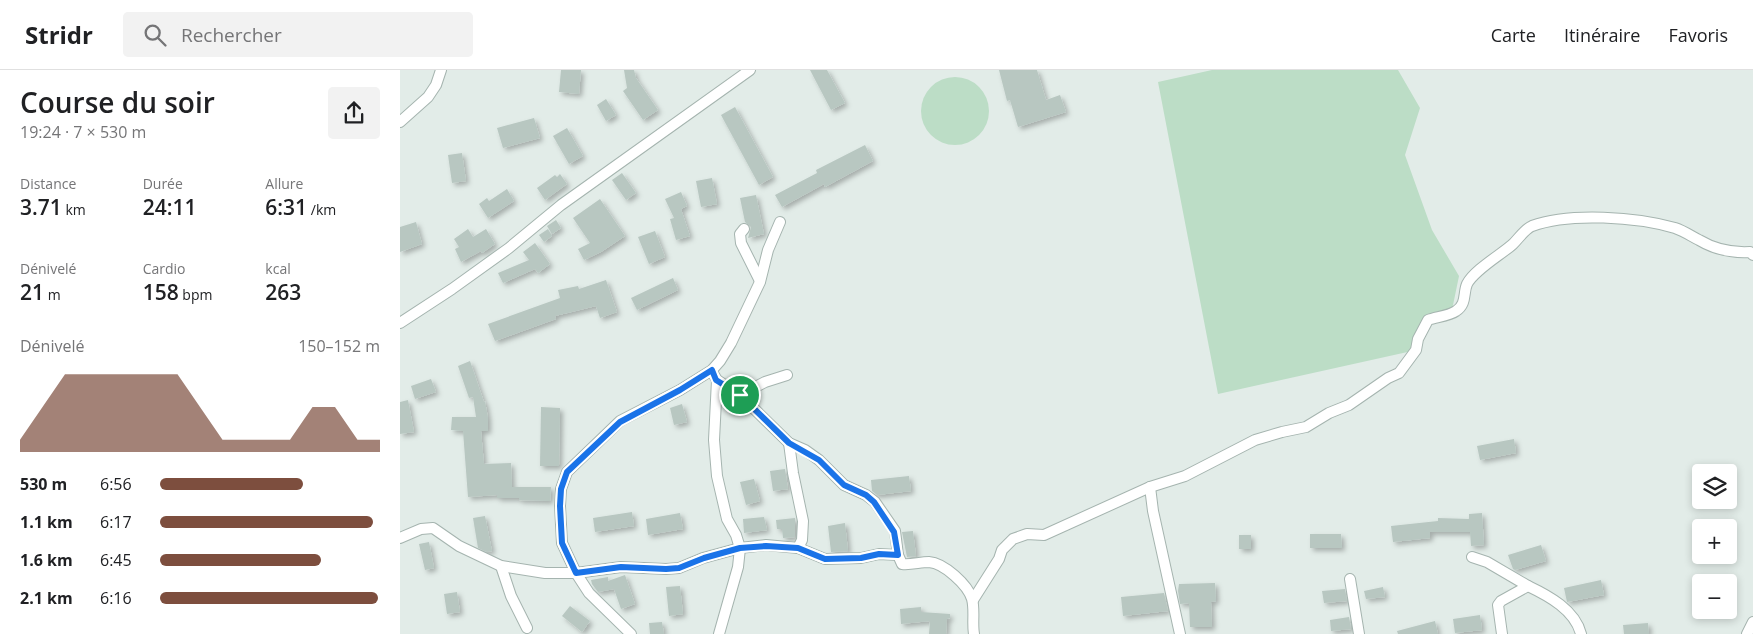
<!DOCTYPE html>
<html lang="fr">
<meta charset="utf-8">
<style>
:root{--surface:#fff;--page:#f2f2f2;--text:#202124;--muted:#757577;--line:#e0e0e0;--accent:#7d4e3e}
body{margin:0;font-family:"Open Sans",sans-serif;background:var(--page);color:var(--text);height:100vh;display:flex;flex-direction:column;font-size:19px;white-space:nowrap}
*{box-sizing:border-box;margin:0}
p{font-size:16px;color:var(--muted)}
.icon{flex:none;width:28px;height:28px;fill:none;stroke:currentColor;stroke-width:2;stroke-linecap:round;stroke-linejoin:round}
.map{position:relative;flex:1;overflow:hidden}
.side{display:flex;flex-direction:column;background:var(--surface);width:400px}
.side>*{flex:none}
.tools{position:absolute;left:1292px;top:394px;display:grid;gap:10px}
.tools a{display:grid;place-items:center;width:45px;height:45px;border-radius:5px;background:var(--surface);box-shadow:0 2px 8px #0003;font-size:25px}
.pin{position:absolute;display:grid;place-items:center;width:42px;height:42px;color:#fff;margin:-21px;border:2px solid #fff;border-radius:50%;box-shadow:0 1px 5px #0007}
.round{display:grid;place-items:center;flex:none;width:52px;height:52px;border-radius:5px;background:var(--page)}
.headline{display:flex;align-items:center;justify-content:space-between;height:85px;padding:0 20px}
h1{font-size:28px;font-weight:600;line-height:38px}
.stats{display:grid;grid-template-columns:repeat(3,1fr);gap:8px;height:85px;padding:5px 20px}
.stats div{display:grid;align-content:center}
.stats b{font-size:21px;font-weight:600}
.stats small{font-size:14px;font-weight:400}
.stats p{font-size:14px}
.chart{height:140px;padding:10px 20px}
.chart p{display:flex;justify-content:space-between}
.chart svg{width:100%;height:90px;margin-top:5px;fill:var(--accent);opacity:.7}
ul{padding:0 20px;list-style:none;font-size:16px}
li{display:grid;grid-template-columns:80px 60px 1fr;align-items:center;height:38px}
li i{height:12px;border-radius:6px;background:var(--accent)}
header{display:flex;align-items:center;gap:30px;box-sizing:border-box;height:70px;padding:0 25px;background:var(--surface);border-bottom:1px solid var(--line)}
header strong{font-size:24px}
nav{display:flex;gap:28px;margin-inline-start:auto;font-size:18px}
.search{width:350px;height:45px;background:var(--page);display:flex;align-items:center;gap:12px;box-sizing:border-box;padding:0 18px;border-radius:5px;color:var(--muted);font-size:19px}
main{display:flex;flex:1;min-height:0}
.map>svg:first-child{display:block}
.green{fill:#bcddc6}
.building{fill:#b8c7c1;filter:url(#shadow)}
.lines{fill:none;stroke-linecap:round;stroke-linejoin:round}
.street-casing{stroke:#a5b4af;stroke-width:12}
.street{stroke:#fff;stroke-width:10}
.route-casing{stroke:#fff;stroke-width:10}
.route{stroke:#1a73e8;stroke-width:6}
</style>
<header>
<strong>Stridr</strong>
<div class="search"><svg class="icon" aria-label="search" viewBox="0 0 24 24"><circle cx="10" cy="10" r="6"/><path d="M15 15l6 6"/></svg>Rechercher</div>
<nav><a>Carte</a><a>Itinéraire</a><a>Favoris</a></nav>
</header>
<main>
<section class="side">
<div class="headline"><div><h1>Course du soir</h1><p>19:24 · 7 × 530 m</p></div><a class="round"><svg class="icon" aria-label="share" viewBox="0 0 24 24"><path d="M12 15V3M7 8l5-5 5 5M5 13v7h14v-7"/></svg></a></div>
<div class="stats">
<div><p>Distance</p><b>3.71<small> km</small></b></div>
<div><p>Durée</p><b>24:11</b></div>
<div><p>Allure</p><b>6:31<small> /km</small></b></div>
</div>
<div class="stats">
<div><p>Dénivelé</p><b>21<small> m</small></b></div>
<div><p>Cardio</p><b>158<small> bpm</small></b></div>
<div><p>kcal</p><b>263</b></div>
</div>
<div class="chart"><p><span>Dénivelé</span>150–152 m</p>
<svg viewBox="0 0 160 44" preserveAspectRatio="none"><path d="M0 44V38L10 22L20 6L30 6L40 6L50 6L60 6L70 6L80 22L90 38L100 38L110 38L120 38L130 22L140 22L150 38L160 38V44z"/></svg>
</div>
<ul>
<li><b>530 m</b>6:56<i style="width:65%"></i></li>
<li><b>1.1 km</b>6:17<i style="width:97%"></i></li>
<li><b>1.6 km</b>6:45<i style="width:73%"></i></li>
<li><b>2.1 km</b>6:16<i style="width:99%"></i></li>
</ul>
</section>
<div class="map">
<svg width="1353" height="564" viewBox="0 0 1353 564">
<defs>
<filter id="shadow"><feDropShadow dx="3" dy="3" stdDeviation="2.5" flood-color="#0004"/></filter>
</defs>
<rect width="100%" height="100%" fill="#e2ece8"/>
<g class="green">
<polygon points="812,0 998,0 1020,38 1005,85 1032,160 1059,206 1052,240 1026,247 1012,281 818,324 758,12"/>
<circle cx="555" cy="41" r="34"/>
</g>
<g class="building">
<polygon points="161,0 181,0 179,24 159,22"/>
<polygon points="224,0 234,0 236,8 258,40 243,50 223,21 227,18"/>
<polygon points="410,0 427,0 445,33 431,40"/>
<polygon points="599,0 637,0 646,30 660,25 666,42 618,57 610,30 607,31"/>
<polygon points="206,29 216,45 206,51 197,35"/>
<polygon points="335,37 373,107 359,115 321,45"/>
<polygon points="134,48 140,68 103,78 97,58"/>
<polygon points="167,58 183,86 169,94 153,66"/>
<polygon points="465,75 473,91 425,117 424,114 382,137 375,125 417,103 416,100"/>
<polygon points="62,83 66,111 52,113 48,85"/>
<polygon points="222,103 236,123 226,130 212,110"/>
<polygon points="160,104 167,114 145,130 137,118 155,105 157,107"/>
<polygon points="312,108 317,134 301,137 296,111"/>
<polygon points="107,119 114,131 88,148 79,134 87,128 89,131"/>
<polygon points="281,122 287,136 281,139 290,166 276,170 270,149 274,148 265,129"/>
<polygon points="356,125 364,164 348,168 351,157 345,152 340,128"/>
<polygon points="200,129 225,166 201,182 184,190 178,179 190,173 173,148"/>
<polygon points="156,150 161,158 152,164 147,156"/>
<polygon points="16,152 22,174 0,182 0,157"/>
<polygon points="68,159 73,167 86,159 95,174 82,183 81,181 61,192 55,179 59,177 54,169"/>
<polygon points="148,159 152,166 144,172 139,165"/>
<polygon points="255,161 265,187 249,194 238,167"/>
<polygon points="135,173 150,194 138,203 135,199 103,213 98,203 129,190 123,182"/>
<polygon points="273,208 278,220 237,240 231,228"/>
<polygon points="206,210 217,242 200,248 196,236 155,246 156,249 95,271 88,254 160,228 158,220 178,216 179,219"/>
<polygon points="70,291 84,332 85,331 88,348 88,361 81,361 84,394 111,393 112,417 151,417 150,431 119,430 119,428 97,428 97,425 68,427 63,361 51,360 52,347 76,347 73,327 69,328 58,296"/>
<polygon points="31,309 36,322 15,329 11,316"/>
<polygon points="8,330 14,362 0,364 0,332"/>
<polygon points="282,334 287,352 274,355 270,338"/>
<polygon points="141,337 160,338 159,396 140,396"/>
<polygon points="1114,369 1116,383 1080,390 1077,376"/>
<polygon points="385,399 388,419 373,421 370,401"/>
<polygon points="509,406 511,421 477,425 472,421 471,410"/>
<polygon points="354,409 360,431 346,435 340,412"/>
<polygon points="232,442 234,456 195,462 193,448"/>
<polygon points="280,443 283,459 248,465 246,449"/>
<polygon points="1082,443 1084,475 1071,476 1070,462 1030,462 1030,468 993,472 991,456 1038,451 1038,448 1069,449 1069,444"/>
<polygon points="85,446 92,481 87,482 78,478 73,448"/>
<polygon points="364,447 367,460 344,463 343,449"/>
<polygon points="395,448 395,467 383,468 382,459 377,459 376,450"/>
<polygon points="445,453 448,481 431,482 428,456"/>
<polygon points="513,461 516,486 507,487 502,462"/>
<polygon points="910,464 941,464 942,478 910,478"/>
<rect x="839" y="465" width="12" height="14"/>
<polygon points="29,472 34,498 25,500 19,474"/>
<polygon points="1141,475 1146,491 1115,500 1113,499 1108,485"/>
<polygon points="225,505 235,534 221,539 214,519 198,522 192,514 191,510 208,507 208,511"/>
<polygon points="1201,510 1204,525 1167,532 1164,518"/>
<polygon points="815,513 816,531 811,532 812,557 790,557 789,533 780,534 778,521 779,514"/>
<polygon points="280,516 283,544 269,546 266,517"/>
<polygon points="983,517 985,527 966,529 964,521"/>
<polygon points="945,519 947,531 924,533 922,521"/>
<polygon points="57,522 60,542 47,544 44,524"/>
<polygon points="764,523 768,541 723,546 721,527"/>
<polygon points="170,536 190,551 182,562 162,546"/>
<polygon points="521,537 521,542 550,544 550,548 547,549 546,564 529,564 530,551 501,554 500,539"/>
<polygon points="1080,545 1082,560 1055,563 1053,549"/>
<polygon points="949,547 951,559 931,561 930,550"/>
<polygon points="1035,551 1038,564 998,564 997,561"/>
<polygon points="262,552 264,564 250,564 249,553"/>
<polygon points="1248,553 1249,564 1224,564 1223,555"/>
</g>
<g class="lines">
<g class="street-casing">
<g id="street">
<polyline points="0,52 28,27 36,15 41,0"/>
<polyline points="344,159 340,164 341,173 360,211"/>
<polyline points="0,253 52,219 109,178 161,135 350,0"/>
<polyline points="314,305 317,310 340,325 365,312 387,305"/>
<polyline points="317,310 314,370 317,406 327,449 336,465 340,478 338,497 319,564"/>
<path d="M340,325L389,373L405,380L419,390L444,415L466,425L475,432L495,461L498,485L502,494C511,495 520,492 529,492C544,493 568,515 572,529C575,540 572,553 574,564"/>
<polyline points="389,373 393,403 403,451 402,470 398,478"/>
<polyline points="750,417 753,441 780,564"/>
<polyline points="0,468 21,459 33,458 59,476 101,496 145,503 176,503 221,497 266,499 279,498 303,488 340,478 366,475 398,478 425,489 461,488 479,484 498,485"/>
<polyline points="1072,487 1087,492 1128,516 1101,531 1098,535 1102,564"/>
<polyline points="101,496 111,526 127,558"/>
<polyline points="950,509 959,564"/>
<path d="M1128,516C1149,526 1175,540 1181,564"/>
<path d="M573,530L599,489L602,480L613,469L627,464L644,465L750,417L785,406L855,370L882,362L906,357L929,343L949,335L988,308L999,303L1016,280L1018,269L1028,250C1036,247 1049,246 1056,241C1067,234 1063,223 1067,214C1074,200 1102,184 1113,174C1119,168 1125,159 1132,156C1170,142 1237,147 1275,158C1284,161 1291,166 1299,170C1314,179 1332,183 1350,182L1353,185"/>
<polyline points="231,564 189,523 176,503 162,473 160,436 161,419 167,402 220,351 280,320 312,300 320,291 331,273 360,212 368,180 380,152"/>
<polyline points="1347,564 1353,552"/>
</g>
</g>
<use href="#street" class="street"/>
</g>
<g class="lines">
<g class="route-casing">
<polygon id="route" points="312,300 316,310 340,325 389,373 419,390 444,415 466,425 474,432 494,462 498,485 479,484 461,488 425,489 398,478 366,476 340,478 304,488 279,498 266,499 221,497 176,503 162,473 160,436 161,419 167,402 220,352 280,320"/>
</g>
<use href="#route" class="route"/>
</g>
</svg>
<div class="tools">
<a><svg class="icon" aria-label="layers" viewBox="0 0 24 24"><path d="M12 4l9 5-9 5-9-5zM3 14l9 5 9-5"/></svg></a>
<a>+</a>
<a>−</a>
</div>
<div class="pin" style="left:340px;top:325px;background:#1e9e55"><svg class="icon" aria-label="arrive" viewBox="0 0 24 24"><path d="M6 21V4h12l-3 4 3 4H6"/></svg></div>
</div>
</main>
